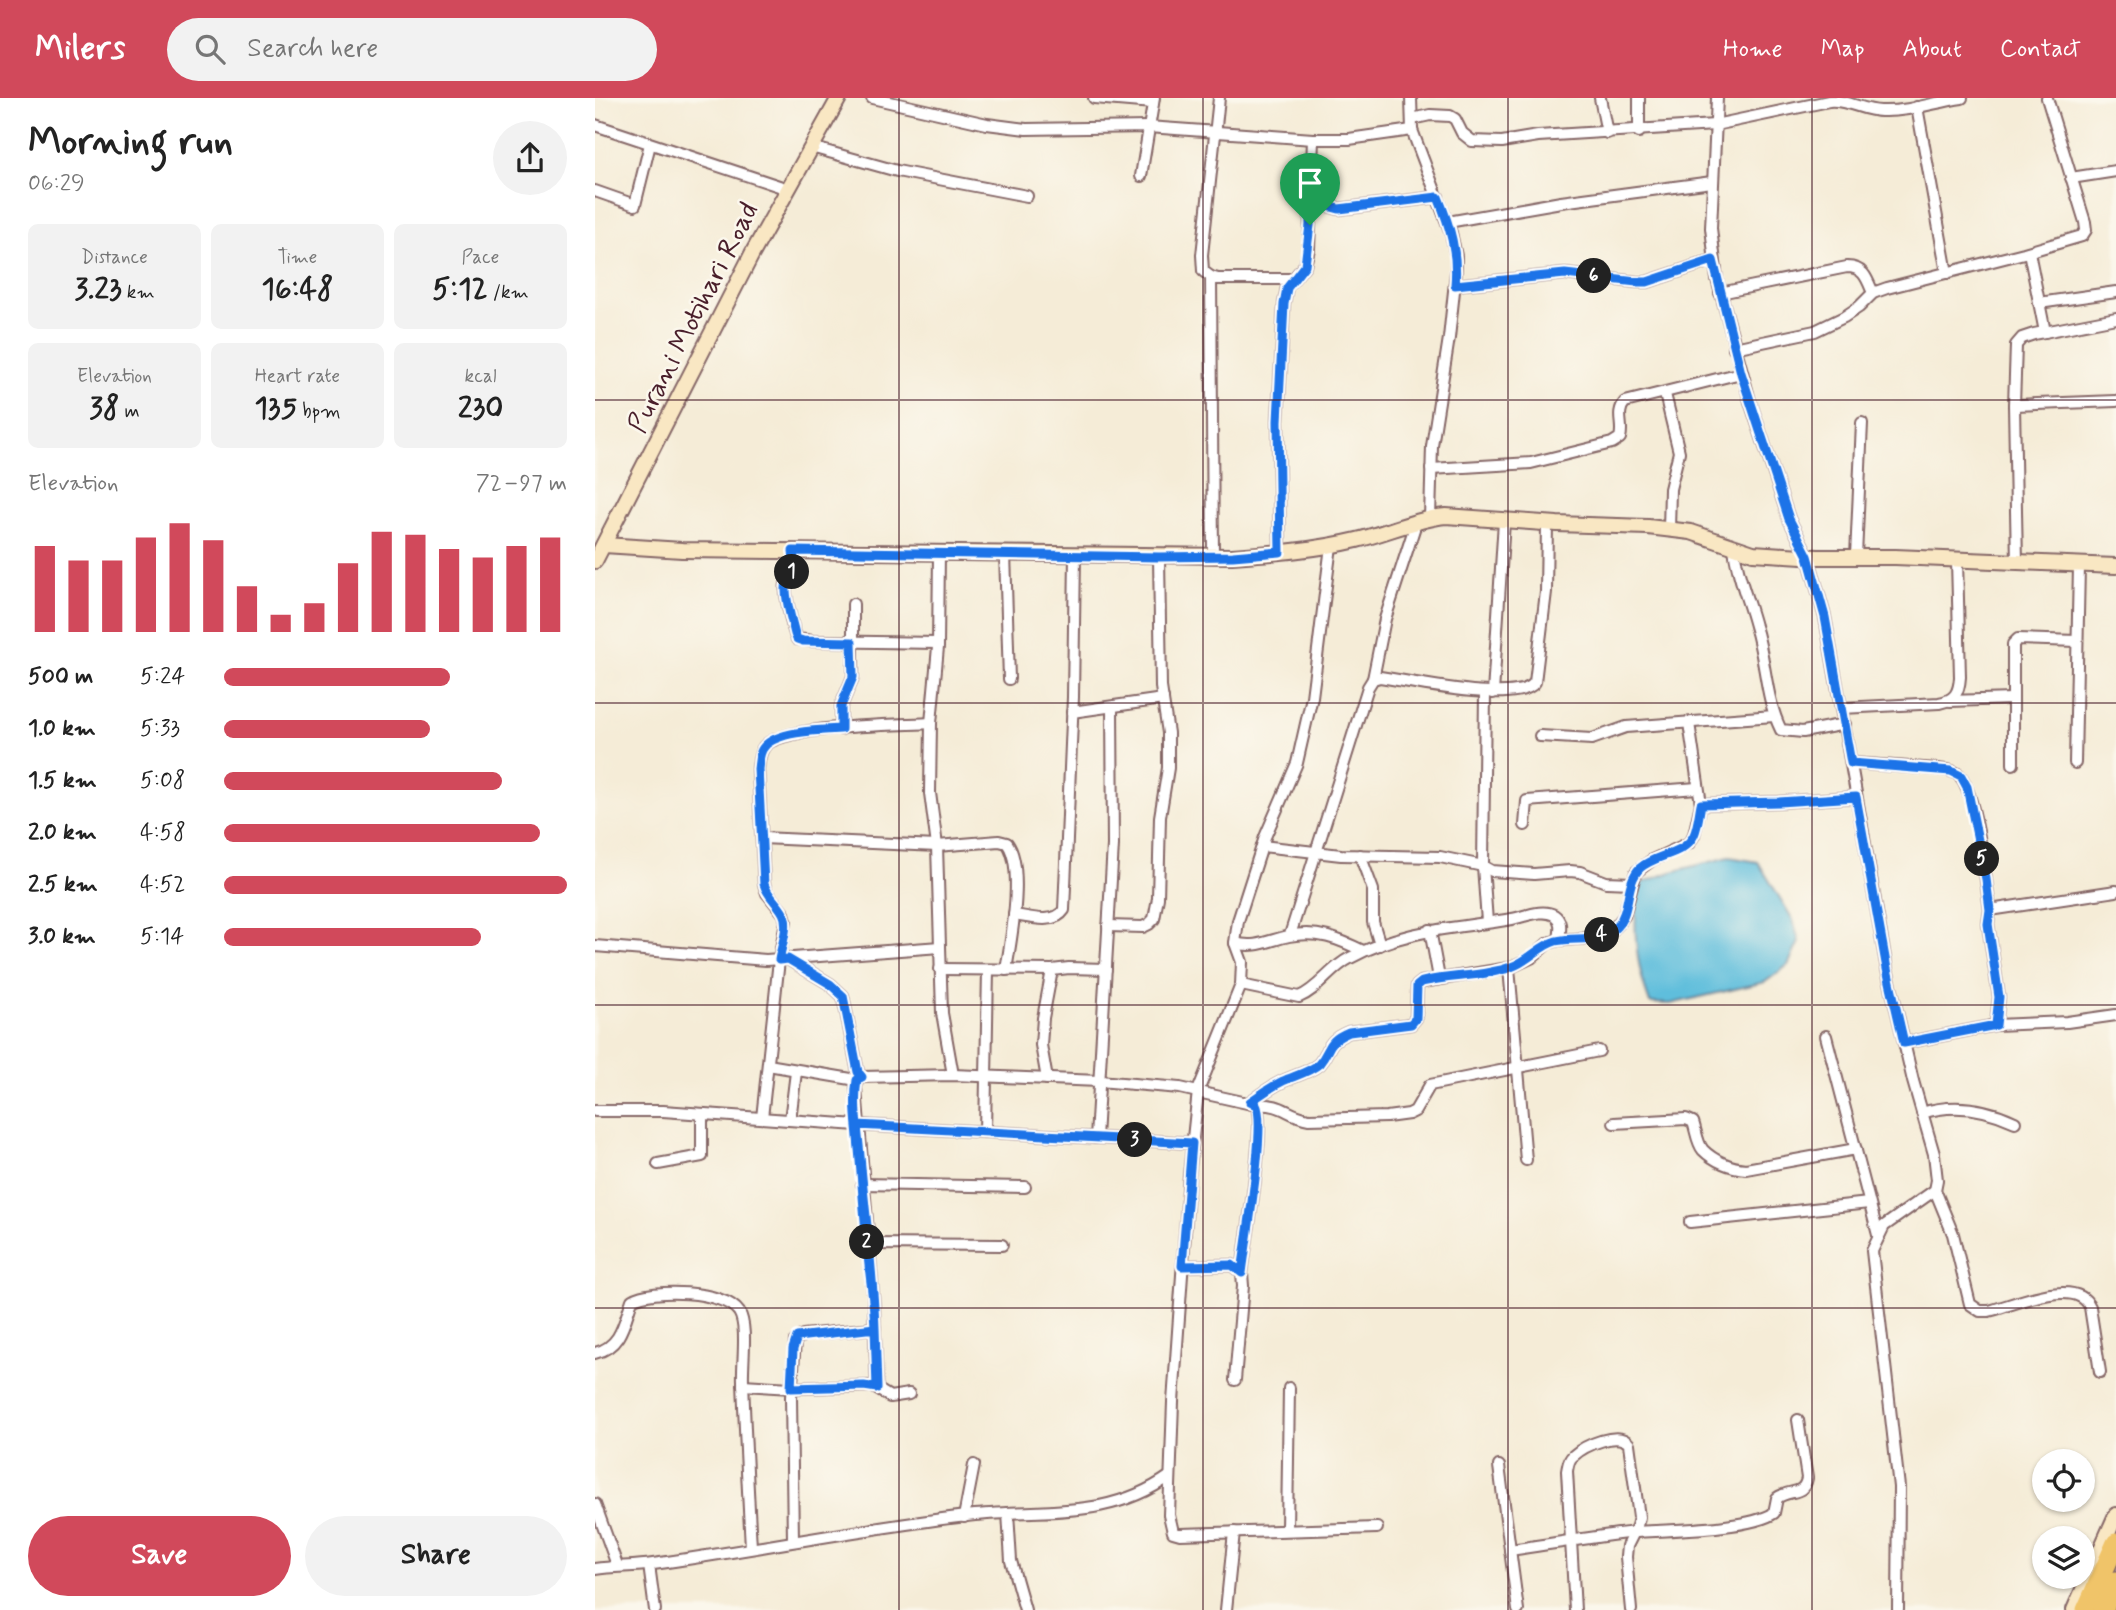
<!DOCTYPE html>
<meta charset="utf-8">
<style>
:root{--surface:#fff;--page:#f2f2f2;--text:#222;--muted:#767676;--accent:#d1495b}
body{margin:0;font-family:Mynerve,sans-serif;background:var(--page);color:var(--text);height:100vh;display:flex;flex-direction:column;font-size:26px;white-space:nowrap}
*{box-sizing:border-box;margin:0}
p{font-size:23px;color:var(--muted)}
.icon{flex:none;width:38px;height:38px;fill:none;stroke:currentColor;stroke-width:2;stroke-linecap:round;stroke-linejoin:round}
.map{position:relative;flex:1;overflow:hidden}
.details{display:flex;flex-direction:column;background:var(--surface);width:595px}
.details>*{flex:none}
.controls{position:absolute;left:1437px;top:1351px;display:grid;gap:14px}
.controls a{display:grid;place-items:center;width:63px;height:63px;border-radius:50%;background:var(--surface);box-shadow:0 2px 5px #0004;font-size:35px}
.pin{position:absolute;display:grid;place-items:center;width:60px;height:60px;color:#fff;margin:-72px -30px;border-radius:50% 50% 50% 0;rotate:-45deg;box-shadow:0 0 7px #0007}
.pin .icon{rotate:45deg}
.km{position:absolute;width:35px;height:35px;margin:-18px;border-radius:50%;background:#222;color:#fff;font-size:19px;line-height:35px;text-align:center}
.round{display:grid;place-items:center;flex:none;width:74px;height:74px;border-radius:37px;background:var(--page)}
.summary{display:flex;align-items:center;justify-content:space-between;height:119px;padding:0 28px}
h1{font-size:38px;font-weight:700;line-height:52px}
.metrics{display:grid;grid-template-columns:repeat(3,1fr);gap:10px;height:119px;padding:7px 28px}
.metrics div{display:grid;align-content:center;border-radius:10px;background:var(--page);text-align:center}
.metrics b{font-size:30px;font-weight:700}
.metrics small{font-size:19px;font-weight:400}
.metrics p{font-size:19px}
.chart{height:196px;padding:14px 28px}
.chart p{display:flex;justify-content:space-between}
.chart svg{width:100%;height:126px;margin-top:7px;stroke:var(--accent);stroke-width:6}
.button{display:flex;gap:14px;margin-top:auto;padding:14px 28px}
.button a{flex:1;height:80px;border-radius:42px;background:var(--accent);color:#fff;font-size:28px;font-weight:700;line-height:80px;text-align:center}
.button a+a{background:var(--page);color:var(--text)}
ul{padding:0 28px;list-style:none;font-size:23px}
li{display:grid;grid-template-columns:112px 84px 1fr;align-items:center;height:52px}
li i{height:18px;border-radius:9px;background:var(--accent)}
header{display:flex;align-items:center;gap:42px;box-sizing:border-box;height:98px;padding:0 35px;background:var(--accent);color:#fff}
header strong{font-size:33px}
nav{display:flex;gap:38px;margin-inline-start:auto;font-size:24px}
.search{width:490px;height:63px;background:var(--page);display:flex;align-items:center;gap:18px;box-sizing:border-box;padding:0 24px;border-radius:38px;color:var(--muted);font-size:26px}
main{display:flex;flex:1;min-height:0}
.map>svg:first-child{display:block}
.water{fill:#5ebedc;stroke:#546e84;stroke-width:2}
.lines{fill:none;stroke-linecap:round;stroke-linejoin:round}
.street-casing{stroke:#866767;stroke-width:14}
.secondary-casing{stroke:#866767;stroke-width:18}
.highway-casing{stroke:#866767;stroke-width:23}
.street{stroke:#fff;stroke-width:10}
.secondary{stroke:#f9e7c3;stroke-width:14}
.highway{stroke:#f0c469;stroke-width:19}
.route-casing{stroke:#fff;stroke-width:14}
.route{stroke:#1a73e8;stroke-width:9}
.grid{fill:none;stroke:#4a1f2b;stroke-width:2;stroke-opacity:0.55}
.labels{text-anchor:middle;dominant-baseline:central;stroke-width:5;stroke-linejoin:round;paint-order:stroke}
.street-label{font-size:28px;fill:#4a1f2b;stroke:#fbf7ec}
</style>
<header>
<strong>Milers</strong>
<div class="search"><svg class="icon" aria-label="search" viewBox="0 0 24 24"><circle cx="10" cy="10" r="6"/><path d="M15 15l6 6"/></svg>Search here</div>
<nav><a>Home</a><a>Map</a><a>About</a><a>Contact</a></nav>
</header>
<main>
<section class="details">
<div class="summary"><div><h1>Morning run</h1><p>06:29</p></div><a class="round"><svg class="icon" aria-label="share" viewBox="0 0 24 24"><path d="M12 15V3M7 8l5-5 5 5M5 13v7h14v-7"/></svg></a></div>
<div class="metrics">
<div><p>Distance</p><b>3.23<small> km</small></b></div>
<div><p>Time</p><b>16:48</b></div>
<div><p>Pace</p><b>5:12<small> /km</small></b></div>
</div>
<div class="metrics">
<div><p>Elevation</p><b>38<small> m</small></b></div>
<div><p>Heart rate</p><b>135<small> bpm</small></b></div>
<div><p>kcal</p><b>230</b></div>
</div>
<div class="chart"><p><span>Elevation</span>72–97 m</p>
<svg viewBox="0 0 160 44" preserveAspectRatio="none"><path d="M5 44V14M15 44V19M25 44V19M35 44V11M45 44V6M55 44V12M65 44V28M75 44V38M85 44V34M95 44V20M105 44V9M115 44V10M125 44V15M135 44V18M145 44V14M155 44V11"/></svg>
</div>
<ul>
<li><b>500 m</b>5:24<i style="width:66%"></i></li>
<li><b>1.0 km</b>5:33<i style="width:60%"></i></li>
<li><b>1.5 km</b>5:08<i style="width:81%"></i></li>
<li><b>2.0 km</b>4:58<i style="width:92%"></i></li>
<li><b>2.5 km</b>4:52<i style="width:100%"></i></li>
<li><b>3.0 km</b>5:14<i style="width:75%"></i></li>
</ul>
<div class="button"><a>Save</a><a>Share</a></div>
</section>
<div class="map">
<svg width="1521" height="1512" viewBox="0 0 1521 1512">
<rect width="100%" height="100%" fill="#fbf7ec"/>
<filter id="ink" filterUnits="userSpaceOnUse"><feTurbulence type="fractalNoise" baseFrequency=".0143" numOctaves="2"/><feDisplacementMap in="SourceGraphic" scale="14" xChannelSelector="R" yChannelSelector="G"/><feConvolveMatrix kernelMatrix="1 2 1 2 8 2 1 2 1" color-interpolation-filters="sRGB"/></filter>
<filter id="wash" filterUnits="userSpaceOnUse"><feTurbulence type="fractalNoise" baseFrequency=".00686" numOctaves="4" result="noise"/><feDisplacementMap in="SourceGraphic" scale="28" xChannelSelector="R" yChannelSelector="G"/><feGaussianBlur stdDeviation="1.57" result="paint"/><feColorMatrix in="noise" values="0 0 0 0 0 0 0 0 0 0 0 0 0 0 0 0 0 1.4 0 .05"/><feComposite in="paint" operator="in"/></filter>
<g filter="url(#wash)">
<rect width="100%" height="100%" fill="#f5ecd7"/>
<path class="water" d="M1134,759L1163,764L1198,822L1204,844L1193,867L1170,884L1075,906L1055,905C1041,869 1036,824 1045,786L1073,775Z"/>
</g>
<g filter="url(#ink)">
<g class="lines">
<g class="street-casing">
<g id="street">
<polyline points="277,0 392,26 431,31 553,29 718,41 754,41 817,32"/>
<polyline points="499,0 558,5"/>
<polyline points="624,0 607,157 608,173 616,179 623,181 698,181"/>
<polyline points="816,0 817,32 856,135 861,158 861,174 854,240 837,348 835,420"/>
<polyline points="1005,0 1012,35"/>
<polyline points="1122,0 1116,130 1122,181 1155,303 1194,421 1213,458 1230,519 1292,871 1318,983 1339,1056 1342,1082 1340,1092 1289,1128 1277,1153 1304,1389 1303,1512"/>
<polyline points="1322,9 1352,175"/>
<path d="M817,21L835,17L855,18L860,21L867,35L877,43L907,44L943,38L1120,27L1234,3C1252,1 1268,13 1286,13C1314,14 1340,4 1367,0"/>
<polyline points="0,27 193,91"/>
<polyline points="1044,34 1044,0"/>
<polyline points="216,49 302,73 432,98"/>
<polyline points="546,78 559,0"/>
<polyline points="1476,80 1521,73"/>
<polyline points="0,93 40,107 55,46"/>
<polyline points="715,103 744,111 843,99"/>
<polyline points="853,124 966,104 1117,84"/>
<polyline points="1434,154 1450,234"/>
<polyline points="616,179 618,459"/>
<polyline points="860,187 970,176 1042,184 1052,184 1118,162"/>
<path d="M1125,195L1252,169C1269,169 1272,181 1278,195"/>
<polyline points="1444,205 1521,194"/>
<polyline points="1139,250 1220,233 1249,219 1264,209 1278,195 1292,190 1429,155 1487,138 1491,132 1490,124 1452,0"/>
<polyline points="1070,296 1084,354 1075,391 1074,432"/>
<polyline points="1419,307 1521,303"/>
<path d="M836,371L936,365L1017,345L1025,340C1029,327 1020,315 1030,304L1146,275"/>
<polyline points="736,448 717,599 702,665 670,739 643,823 640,845 647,864 646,887 603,993 594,1078 578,1304 574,1417 578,1434 585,1436 782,1430"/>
<path d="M1139,450C1142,478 1153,501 1160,528C1171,562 1170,600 1186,632L1208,634L1250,626"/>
<path d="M198,453C201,467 195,473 191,486C189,495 198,532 202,541L218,543L343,545"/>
<polyline points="344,454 343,549 336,625 335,695 342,748 347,915 358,977"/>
<polyline points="685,454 683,323 689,206 692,189 710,167 714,151 718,41"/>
<polyline points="410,455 414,581"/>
<polyline points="1261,458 1267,325"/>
<polyline points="1422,465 1419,307 1421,247 1427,240 1439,236 1521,220"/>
<polyline points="778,581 790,521 821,425"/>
<polyline points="890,594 888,768 892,824"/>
<polyline points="898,595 909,423"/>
<polyline points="1355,603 1417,601"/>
<path d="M1247,610L1344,605C1360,602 1364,595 1365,579L1362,462"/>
<polyline points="477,614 568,601"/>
<polyline points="246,631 246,608 258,579 258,506"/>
<polyline points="945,638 997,641 1031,629 1179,618"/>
<path d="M1256,665L1343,671C1351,672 1358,672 1364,677C1380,690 1392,788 1395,812"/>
<polyline points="1480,665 1484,468"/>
<polyline points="1418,666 1418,546 1423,541 1482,543"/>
<polyline points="1106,706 1184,704 1261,699"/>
<polyline points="930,727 932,703 1102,690"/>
<path d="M167,740L342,748L404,743L412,745C430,769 416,842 411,872"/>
<polyline points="667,748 746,757 845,759 888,768 897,773 939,776 975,773 985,774 1011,784 1037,785"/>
<polyline points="765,757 778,792 778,824 785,847"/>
<path d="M419,817C435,819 459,827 469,812L478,599L480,457"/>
<polyline points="513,828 548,829 554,826 559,821 563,800 565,719 573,670 573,635 566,589 564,459"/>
<polyline points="835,832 844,880"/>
<path d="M695,837L773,589L778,581L785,579C814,583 925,608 940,584L951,494L952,426"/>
<path d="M640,845C661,851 674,842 694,838C722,832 744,841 768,853"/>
<polyline points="0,848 171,862 345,849"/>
<polyline points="193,861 235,886 248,898 263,974 267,979"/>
<polyline points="914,870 931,1062"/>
<polyline points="345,871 457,872"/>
<path d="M646,887L704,899C724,891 735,870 755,860C809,831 858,831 917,821C929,819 947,810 959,817C968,823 965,833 964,842"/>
<polyline points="1401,927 1404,899 1393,826 1395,812 1521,793"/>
<polyline points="1231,938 1283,1137"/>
<polyline points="1309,945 1401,927 1472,924 1521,917"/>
<polyline points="173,967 262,982"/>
<polyline points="452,981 446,947 448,920 457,872 474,870 511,871"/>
<path d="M655,1004C666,996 676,989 688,983C699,978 715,974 724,966C737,951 730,944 754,934L816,926L821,920L822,888L827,884L914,870L936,860L953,845L964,842L996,840L1017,833L1029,818L1041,774L1057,762L1094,745L1099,737L1106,706L1094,625"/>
<path d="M661,1007C690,1005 690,1017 714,1021L792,1019L814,1016L820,1013L835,987L1004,953"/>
<polyline points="0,1013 68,1013 262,1027 597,1045"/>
<path d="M1327,1015C1359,1005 1390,1010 1420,1024"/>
<path d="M167,1020L184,862L191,823L189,816L172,795L169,786L163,671C164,664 164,655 169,649C185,627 306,627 336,625"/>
<polyline points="195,1022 201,974"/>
<path d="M1019,1025L1091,1021L1098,1024C1101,1032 1102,1045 1108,1052C1119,1063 1136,1070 1151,1071L1261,1051"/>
<polyline points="390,1034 393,872"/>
<polyline points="501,1040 518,747 517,609"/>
<polyline points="63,1066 107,1058 107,1016"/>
<polyline points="267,1086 430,1089"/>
<path d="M1340,1092L1358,1136L1375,1206L1385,1213H1394C1418,1207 1482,1178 1495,1209L1505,1274"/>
<polyline points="1095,1124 1274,1105"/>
<polyline points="272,1146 407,1147"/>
<polyline points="588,1168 637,1167 647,1175 648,1188 640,1282"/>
<path d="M0,1255C26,1249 29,1225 37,1202C57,1190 129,1192 144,1214C153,1228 147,1265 148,1283C150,1338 153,1394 156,1449"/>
<polyline points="148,1287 196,1290 277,1288 295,1299 314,1296"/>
<path d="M282,1290L279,1209L261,990L262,982L267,979L358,977L504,983L585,990L661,1007C672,1025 650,1147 647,1175"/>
<polyline points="904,1368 923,1512"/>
<polyline points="0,1406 22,1467"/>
<polyline points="413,1415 416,1463 430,1512"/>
<polyline points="369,1419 379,1367"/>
<polyline points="692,1432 694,1290"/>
<polyline points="198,1442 196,1299 200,1243 208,1237 280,1230"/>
<path d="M915,1452C956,1446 1001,1438 1042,1434C1073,1432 1156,1431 1179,1415L1182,1400C1195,1391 1209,1398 1212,1380L1203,1322"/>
<polyline points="54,1467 60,1512"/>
<path d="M0,1471C19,1468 39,1469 58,1466C166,1451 272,1429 380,1417C451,1410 513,1422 575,1378"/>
<polyline points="631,1512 639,1434"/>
<path d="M980,1512L972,1373C973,1368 973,1362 978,1358C990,1347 1024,1332 1034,1346L1044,1419L1042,1428L1032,1448L1031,1459L1036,1512"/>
</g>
</g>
<g class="secondary-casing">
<g id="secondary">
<path d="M9,447L87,452L637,458C679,455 721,452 762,442C791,435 821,421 851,418L962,426L1053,429L1096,434L1158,455L1223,459H1300L1521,468"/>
<polyline points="0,463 157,156 244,0"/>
<polyline points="1479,1512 1521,1417"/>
</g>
</g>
<g class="highway-casing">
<g id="highway">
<polyline points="1491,1512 1521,1445"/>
<polyline points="1508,1512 1521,1483"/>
</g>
</g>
<use href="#street" class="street"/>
<use href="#secondary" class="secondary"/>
<use href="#highway" class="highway"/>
</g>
</g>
<g class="lines" filter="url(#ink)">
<g class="route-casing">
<path id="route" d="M715,127L710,167L692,190L689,206L683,323L685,454L638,458L564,459L198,453C201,469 191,477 191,491C191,505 197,523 200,536L202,541L208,543L257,544L258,579L246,608V631C227,632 181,633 169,649C164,654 164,664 163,671L169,786C173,799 182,804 188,815C195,827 186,849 184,862L193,861L235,886L248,898L263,974L267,979L262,982C258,1006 263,1034 265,1058C270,1115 278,1173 280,1230L202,1239L198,1251L196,1290L269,1288L282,1290L280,1230C279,1202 274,1174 272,1146L262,1027L597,1045L587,1168L637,1167L647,1175C650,1148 672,1024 661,1007L655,1004C666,996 676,989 688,983C699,978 715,974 724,966C737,951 730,944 754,934L816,926L821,920L822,888L827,884C856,877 888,879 916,869C934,863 945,847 961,843C981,838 1007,846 1022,828C1036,813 1030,785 1045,770C1060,756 1090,757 1099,737C1103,728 1104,716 1106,706L1184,704L1261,699L1292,871L1309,945L1401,927L1404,899L1393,826L1395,812L1391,781L1372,689L1366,678L1356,673L1256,665L1230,519L1213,458L1194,421L1146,275L1118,162L1052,184H1042L970,176L860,187C863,155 855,128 843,99L744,111L715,103V127"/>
</g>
<use href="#route" class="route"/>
</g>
<path class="grid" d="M304,0V1512M608,0V1512M913,0V1512M1217,0V1512M0,302H1521M0,605H1521M0,907H1521M0,1210H1521"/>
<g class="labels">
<g class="street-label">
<text transform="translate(99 220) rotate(-63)">Purani Motihari Road</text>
</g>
</g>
</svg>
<div class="controls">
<a><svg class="icon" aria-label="locate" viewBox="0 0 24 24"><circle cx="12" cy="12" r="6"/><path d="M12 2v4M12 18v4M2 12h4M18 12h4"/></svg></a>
<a><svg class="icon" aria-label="layers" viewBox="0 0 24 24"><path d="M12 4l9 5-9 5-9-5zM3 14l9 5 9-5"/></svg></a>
</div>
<div class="pin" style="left:715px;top:127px;background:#1e9e55"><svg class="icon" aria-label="arrive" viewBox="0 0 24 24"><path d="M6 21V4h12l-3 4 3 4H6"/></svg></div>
<b class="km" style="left:197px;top:474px">1</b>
<b class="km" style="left:272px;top:1144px">2</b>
<b class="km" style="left:540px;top:1042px">3</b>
<b class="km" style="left:1007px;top:837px">4</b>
<b class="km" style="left:1387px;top:761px">5</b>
<b class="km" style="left:999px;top:178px">6</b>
</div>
</main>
